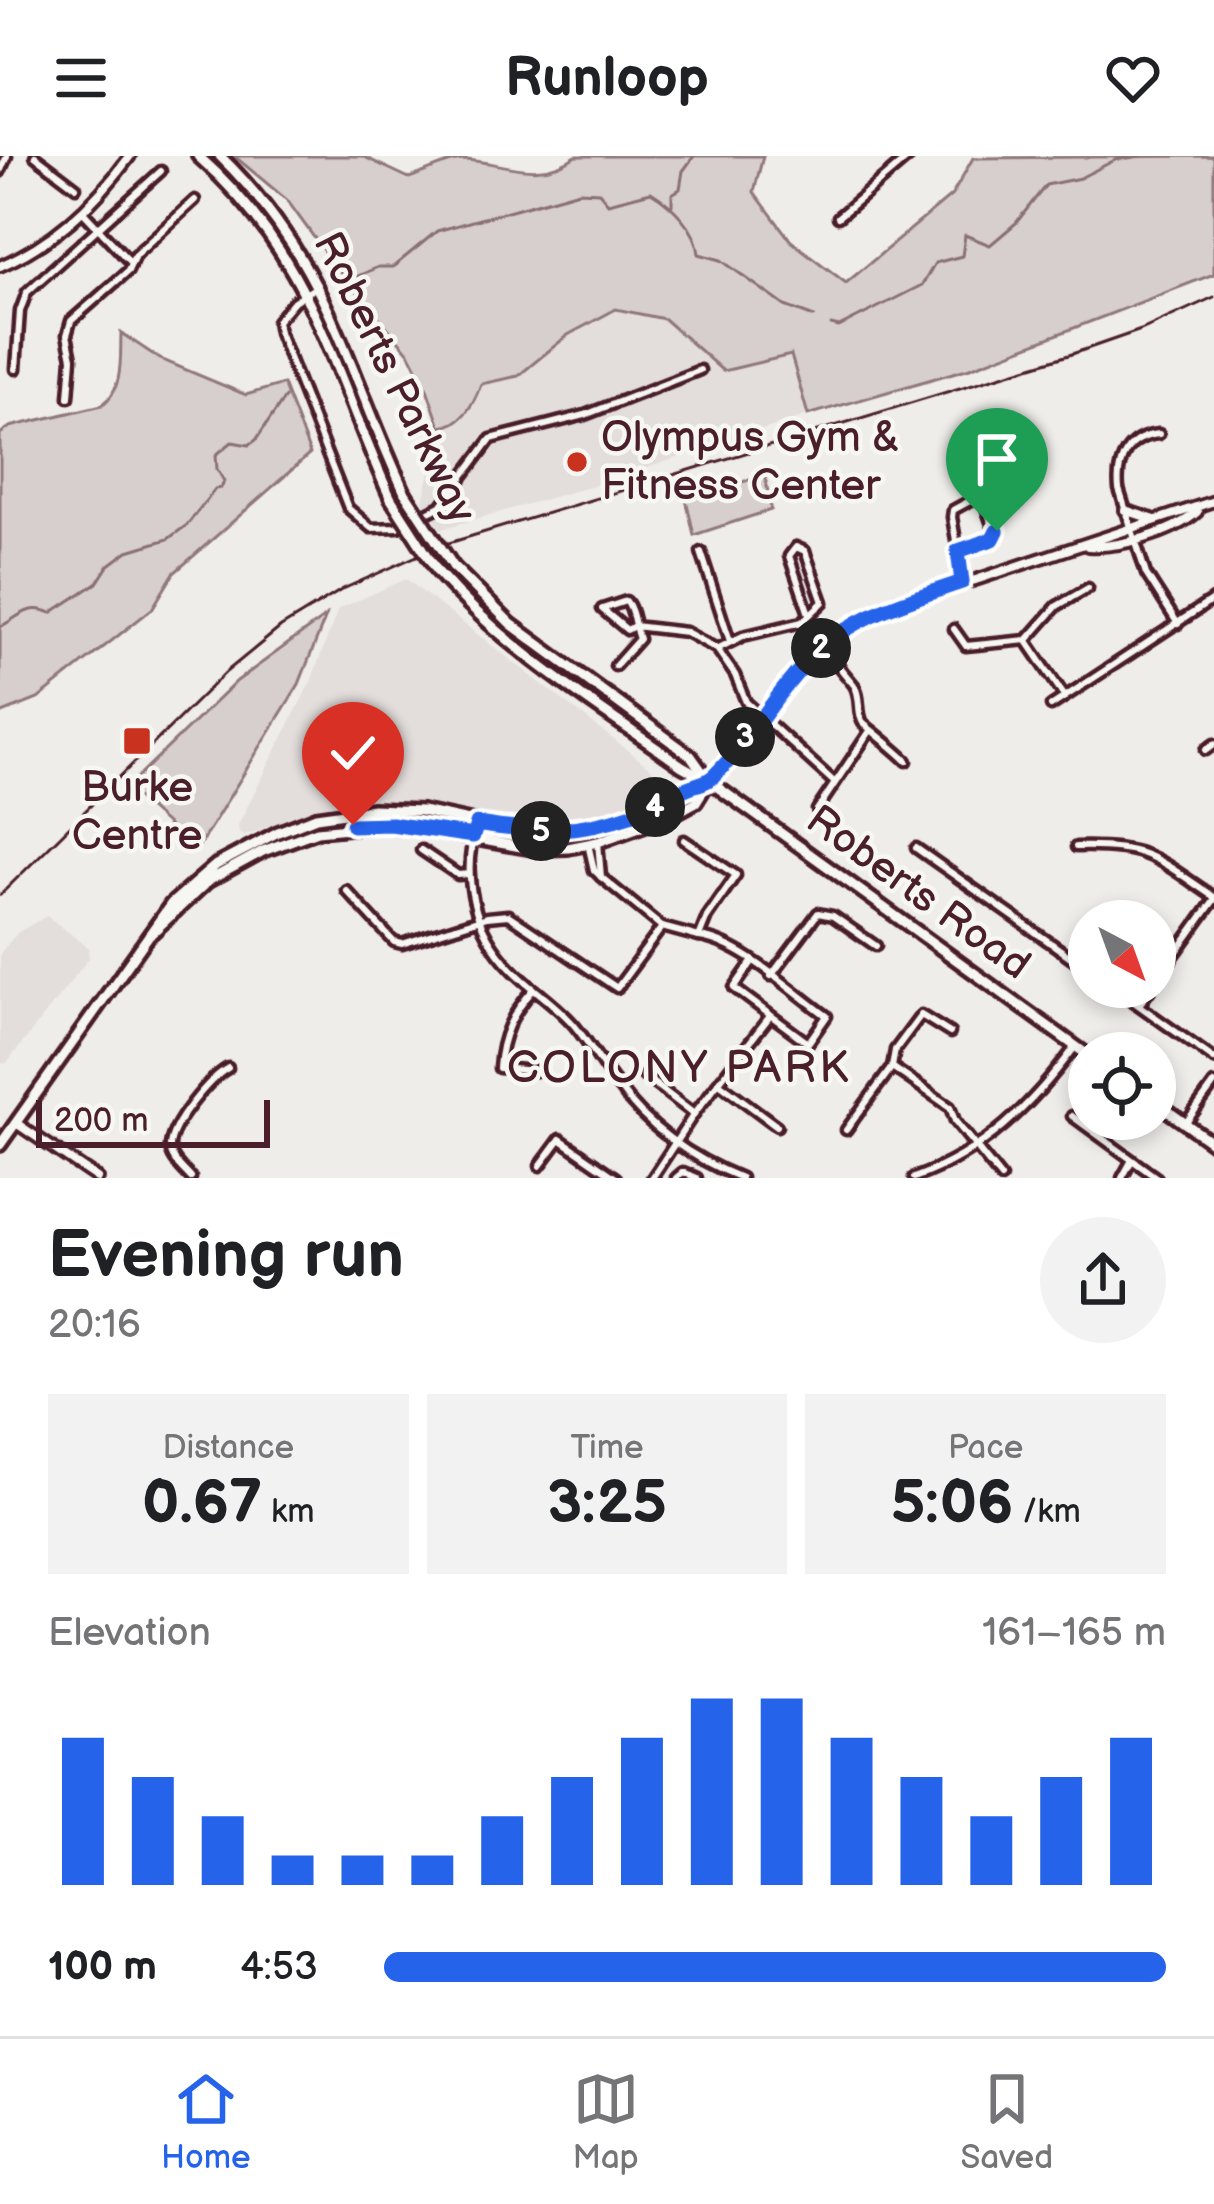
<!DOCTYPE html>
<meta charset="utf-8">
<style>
:root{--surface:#fff;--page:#f2f2f2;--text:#202124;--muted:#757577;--line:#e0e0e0;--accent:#2563eb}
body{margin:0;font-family:"Balsamiq Sans",sans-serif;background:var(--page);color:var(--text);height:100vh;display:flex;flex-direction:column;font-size:45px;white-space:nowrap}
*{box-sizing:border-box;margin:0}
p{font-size:39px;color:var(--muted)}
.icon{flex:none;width:66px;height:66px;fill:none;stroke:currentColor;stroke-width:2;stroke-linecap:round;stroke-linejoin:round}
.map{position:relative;height:1022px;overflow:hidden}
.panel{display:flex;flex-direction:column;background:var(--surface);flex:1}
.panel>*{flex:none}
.needle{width:78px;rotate:139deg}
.fabs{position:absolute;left:1068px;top:744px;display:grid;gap:24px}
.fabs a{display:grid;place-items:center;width:108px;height:108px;border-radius:50%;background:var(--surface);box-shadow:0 6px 18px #0003;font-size:60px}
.scale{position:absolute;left:36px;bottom:30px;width:234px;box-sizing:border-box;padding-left:12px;border:6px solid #4a1f2b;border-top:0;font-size:33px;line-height:42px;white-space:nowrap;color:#4a1f2b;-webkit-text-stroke:9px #f6f6f2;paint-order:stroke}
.pin{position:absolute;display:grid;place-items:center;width:102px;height:102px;color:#fff;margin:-123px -51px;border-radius:50% 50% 50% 0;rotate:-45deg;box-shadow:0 0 12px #0007}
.pin .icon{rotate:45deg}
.km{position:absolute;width:60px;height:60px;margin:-30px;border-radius:50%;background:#222;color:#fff;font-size:33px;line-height:60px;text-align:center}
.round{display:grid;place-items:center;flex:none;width:126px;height:126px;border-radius:63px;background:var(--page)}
.head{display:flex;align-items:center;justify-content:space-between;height:204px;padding:0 48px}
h1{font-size:66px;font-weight:700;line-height:90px}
.metrics{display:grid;grid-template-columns:repeat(3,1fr);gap:18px;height:204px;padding:12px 48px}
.metrics div{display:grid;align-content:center;border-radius:0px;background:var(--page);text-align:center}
.metrics b{font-size:60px;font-weight:700}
.metrics small{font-size:33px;font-weight:400}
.metrics p{font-size:33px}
.chart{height:336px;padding:24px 48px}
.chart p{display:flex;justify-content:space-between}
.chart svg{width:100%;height:216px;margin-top:12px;stroke:var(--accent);stroke-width:6}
ul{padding:0 48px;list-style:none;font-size:39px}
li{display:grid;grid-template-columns:192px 144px 1fr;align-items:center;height:90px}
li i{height:30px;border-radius:15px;background:var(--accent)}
header{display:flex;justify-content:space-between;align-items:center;height:156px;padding:0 48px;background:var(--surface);font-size:54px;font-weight:700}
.dock{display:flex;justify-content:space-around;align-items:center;height:168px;border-top:3px solid var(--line);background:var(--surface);font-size:33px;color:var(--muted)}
.dock a{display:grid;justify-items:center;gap:6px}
.dock .on{color:var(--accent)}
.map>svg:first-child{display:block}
.built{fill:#e3dedc}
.green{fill:#d7cfce;stroke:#90777c;stroke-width:3}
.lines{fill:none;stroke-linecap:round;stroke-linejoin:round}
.stream{stroke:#8a6f74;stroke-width:3}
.minor-casing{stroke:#4a1f2b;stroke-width:15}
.tertiary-casing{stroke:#4a1f2b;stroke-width:16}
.secondary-casing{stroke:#4a1f2b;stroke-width:18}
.minor{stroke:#f6f6f2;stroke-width:6}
.tertiary{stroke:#f6f6f2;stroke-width:8}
.secondary{stroke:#f6f6f2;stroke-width:9}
.rail{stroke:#4a1f2b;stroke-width:3}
.secondary-bridge-casing{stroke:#4a1f2b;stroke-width:18;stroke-linecap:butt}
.secondary-bridge{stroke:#f6f6f2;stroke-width:9}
.route-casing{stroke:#fff;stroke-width:24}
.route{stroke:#2563eb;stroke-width:15}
.poi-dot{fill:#c8321e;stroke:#f6f6f2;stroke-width:4.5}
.labels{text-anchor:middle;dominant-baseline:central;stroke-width:9;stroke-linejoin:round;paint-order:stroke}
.street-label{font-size:42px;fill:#4a1f2b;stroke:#f6f6f2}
.poi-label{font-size:42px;fill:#4a1f2b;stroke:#f6f6f2;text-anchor:start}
.neighbourhood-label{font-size:45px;letter-spacing:3px;fill:#4a1f2b;stroke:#f6f6f2}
</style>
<header><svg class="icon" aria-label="menu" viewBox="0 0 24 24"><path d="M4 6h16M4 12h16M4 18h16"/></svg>Runloop<svg class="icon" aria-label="heart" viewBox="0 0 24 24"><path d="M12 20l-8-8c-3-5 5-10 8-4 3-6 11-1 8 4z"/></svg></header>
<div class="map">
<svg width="1214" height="1022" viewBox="0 0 1214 1022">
<rect width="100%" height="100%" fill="#efedea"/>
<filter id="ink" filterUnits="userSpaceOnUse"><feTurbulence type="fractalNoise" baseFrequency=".00833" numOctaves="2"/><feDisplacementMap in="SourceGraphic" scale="24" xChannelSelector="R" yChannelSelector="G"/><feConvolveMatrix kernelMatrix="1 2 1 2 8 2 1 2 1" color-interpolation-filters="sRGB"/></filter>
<g filter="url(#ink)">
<g class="built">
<polygon points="616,153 664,163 705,202 791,199 808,259 592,330 441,373 423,345 440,271 451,270 481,228 518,220 568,179"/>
<polygon points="406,423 658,618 660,630 655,641 612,655 541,662 482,657 475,659 426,649 370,646 312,656 245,679 239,677 238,669 311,525 338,453"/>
<polygon points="47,760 88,791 89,802 7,907 0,908 0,797 18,776"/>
</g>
<g class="green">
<path d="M234,0H362L409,22C426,17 448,4 464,4C506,6 537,27 576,0H763L754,36L791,85L846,127L952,39L973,2L1214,0V118L970,212L808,259L791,199L723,215L664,163L616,153L568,179L518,220L481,228C474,247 463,269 440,271L425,227L410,198L331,105L287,44Z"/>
<path d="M121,177L160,203L246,239L283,228L310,298L174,417L152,453L38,543L0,558V278L10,271L102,249C124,233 120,202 121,177Z"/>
<polygon points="765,319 771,354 694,379 686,343"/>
<polygon points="326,460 299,528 196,695 126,632 237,525"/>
</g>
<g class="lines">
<g class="stream">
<polyline points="672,49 672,38 680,33 683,15 694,0"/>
<path d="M342,127L378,111H393L437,75L579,35L599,36L608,47L651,36C671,48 697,73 699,98L721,104L785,150L814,161"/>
<polyline points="831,169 839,171 922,129 935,107 962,100 965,79 990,89 1016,67 1046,29 1080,22 1115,4 1141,0"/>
<path d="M0,471C20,460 30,447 51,457L97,427L108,410L128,395L168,383L187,369L215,333L221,332L224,325L217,313L216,299L232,286L249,289L256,284L285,241"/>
</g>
<g class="minor-casing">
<g id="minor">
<polyline points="35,0 76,31"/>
<polyline points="0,16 7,0"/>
<polyline points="83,56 130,106"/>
<polyline points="838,61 910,0"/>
<polyline points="318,130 294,145 277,165 279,176 348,352 371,372 398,371 441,350 491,283 585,259 700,214"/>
<polyline points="16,213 20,155 27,136 161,15"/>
<polyline points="69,241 72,202 67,179 71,165 128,115 135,99 195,44"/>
<path d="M1159,278C1128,281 1116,303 1119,333L1146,418L1178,468"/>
<polyline points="958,395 996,380 983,343 977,341 953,354 952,361 963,426"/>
<polyline points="701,396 730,485"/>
<polyline points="802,466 823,446 805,395 796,391 789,400 809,458"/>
<polyline points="954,473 966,490 1027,484 1057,450 1088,432"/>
<polyline points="1027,485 1065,541"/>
<path d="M717,493L743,480L802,466L854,529C862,542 856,555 863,567C866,570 899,596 907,605"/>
<path d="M615,510L639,483C634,471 634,454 626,445L602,453L627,474L634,470L686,476L717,493L735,519L746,546L834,626"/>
<polyline points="1051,550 1214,443"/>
<polyline points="1206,594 1214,588"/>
<polyline points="817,654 870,575"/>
<path d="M477,668C460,719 473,774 512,813C531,833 555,847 574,869C590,888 602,910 617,929C649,973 691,1002 741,1022"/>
<polyline points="598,686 601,721"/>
<polyline points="588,688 594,714 601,721 662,771 699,781 707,761 736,719 684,684"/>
<path d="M1076,691C1148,689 1156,702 1214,741"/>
<polyline points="916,692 1089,814"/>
<polyline points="421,694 458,719 469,718"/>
<polyline points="346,734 394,786 402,788 487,761 508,759 617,832 662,771"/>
<path d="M699,781C741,786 792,835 827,860L808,887L734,832L752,806"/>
<polyline points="771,820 818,757 833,760 876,790"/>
<polyline points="1155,826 1214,744"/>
<polyline points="1113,831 1214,903"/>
<path d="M534,833C512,857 501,880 499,912L536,915"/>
<polyline points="1139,849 1152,831"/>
<polyline points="892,911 950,951 955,965 1001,1022"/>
<polyline points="644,920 694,958"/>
<polyline points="718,926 777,970"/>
<polyline points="1072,960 1157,1022"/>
<polyline points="1185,968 1214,928"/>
<polyline points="846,974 892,911 895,894 921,859 950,877"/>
<polyline points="540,1010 560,983 616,1022"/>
<path d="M191,1022C183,1013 170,1003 170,990C171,968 210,922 228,912"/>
<polyline points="652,1022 694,958 770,860"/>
<polyline points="676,1022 683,1016 697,1022"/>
<path d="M914,1022C985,996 1031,950 1075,891"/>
<polyline points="1122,1022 1132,1004"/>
</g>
</g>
<g class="tertiary-casing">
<g id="tertiary">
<path d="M0,110C54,87 96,47 130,0"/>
<polyline points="1125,354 1155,364"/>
<path d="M1088,390C1120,392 1173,377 1197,356"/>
<path d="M709,625C767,563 793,503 870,459L1214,345"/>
<polyline points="16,967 97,1022"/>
</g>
</g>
<g class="secondary-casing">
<g id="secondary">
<path d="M198,0C313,101 331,212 391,343"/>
<path d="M220,0C327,104 345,208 405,337"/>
<polyline points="453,410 511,468 691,600 706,621"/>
<path d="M438,416C507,495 597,550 682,610L709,625L1089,900"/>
<polyline points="152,777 208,725 263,695 317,675 391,668 533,693 568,692 598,686 670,660 696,646 709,625"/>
<polyline points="1155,946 1214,988"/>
<polyline points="0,989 171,748 216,709 278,676 316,661 373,653 422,655 497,671 566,674 620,664 709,625"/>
</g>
</g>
<use href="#minor" class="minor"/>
<use href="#tertiary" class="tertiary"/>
<use href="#secondary" class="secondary"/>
<polyline class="rail" points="0,739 226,516 281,471 343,433 439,390 1072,198 1141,174 1214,141"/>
<g class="secondary-bridge-casing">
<g id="secondary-bridge">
<polyline points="405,337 453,410"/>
<polyline points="391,343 438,416"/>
</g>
</g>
<use href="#secondary-bridge" class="secondary-bridge"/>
</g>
</g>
<g class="lines" filter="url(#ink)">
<g class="route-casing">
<path id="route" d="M353,669L391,668L473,680L477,668C549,681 618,673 681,635C692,628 705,629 714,620C759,576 784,519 835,481C873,453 919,441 962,426L958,395L993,383L997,375"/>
</g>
<use href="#route" class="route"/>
</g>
<g class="poi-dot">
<circle cx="577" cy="306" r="12"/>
<rect x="122" y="570" width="30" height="30" rx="6"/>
</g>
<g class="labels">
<g class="street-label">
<text transform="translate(394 222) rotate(64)">Roberts Parkway</text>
<text transform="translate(918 737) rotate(36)">Roberts Road</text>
</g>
<g class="poi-label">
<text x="601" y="282">Olympus Gym &amp;<tspan x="601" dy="48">Fitness Center</tspan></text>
<text x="137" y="632" text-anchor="middle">Burke<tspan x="137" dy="48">Centre</tspan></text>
</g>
<g class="neighbourhood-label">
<text x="679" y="912">COLONY PARK</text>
</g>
</g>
</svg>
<div class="fabs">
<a><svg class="needle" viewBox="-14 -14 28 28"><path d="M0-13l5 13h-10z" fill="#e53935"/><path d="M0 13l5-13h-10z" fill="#757577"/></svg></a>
<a><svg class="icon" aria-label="locate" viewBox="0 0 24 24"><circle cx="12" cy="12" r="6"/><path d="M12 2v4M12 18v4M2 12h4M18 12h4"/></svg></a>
</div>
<div class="scale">200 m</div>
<div class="pin" style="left:997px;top:375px;background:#1e9e55"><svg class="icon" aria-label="arrive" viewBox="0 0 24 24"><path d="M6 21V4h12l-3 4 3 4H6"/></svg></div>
<div class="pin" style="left:353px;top:669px;background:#d93025"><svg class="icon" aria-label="check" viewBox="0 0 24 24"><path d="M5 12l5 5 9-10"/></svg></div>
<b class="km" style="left:821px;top:492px">2</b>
<b class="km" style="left:745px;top:581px">3</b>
<b class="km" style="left:655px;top:651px">4</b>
<b class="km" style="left:541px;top:675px">5</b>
</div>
<section class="panel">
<div class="head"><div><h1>Evening run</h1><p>20:16</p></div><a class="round"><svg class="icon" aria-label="share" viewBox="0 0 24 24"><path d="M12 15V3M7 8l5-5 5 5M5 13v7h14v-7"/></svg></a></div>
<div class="metrics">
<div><p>Distance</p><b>0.67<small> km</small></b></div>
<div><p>Time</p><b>3:25</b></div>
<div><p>Pace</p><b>5:06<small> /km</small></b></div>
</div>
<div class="chart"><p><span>Elevation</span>161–165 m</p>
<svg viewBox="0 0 160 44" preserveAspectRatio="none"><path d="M5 44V14M15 44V22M25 44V30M35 44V38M45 44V38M55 44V38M65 44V30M75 44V22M85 44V14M95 44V6M105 44V6M115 44V14M125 44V22M135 44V30M145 44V22M155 44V14"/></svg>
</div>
<ul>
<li><b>100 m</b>4:53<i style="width:100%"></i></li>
</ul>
</section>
<nav class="dock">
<a class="on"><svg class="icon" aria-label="home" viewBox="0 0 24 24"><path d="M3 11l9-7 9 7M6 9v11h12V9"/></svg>Home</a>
<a><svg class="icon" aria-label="map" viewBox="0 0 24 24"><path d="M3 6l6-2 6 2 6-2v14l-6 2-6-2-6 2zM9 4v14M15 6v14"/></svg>Map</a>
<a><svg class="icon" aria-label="saved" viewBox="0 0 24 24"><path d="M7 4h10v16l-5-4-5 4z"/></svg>Saved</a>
</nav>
